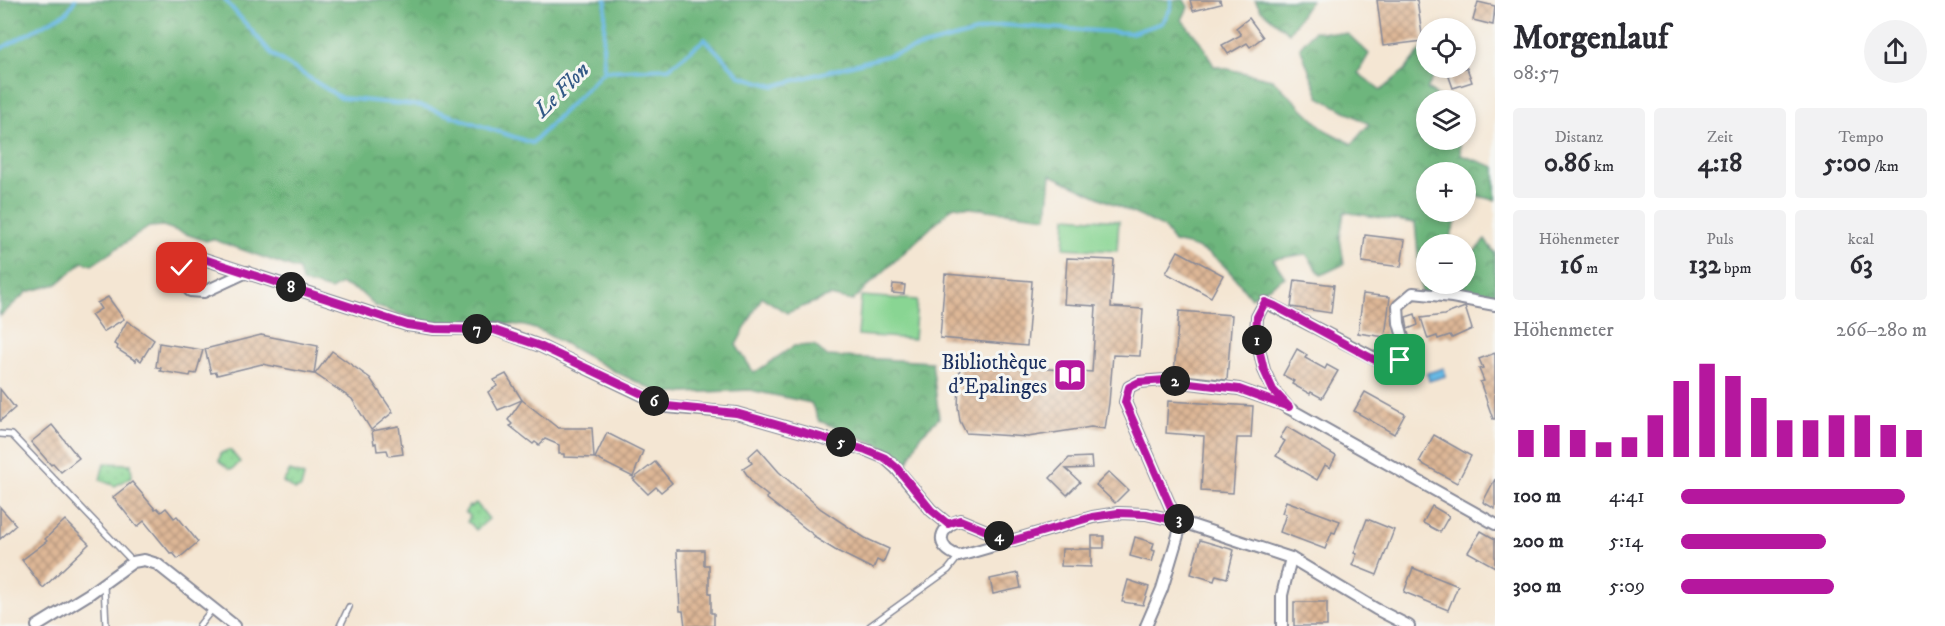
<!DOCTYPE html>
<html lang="de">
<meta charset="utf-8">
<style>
:root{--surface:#fff;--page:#f2f2f3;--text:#2b2b33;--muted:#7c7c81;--accent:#b5179e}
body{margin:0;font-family:"IM FELL DW Pica",serif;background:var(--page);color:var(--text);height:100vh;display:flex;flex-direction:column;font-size:22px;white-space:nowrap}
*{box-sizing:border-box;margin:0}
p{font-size:20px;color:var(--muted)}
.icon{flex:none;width:33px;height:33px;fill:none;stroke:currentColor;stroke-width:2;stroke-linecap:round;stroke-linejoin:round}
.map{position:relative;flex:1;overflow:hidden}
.drawer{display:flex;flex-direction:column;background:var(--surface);width:450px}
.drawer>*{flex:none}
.tools{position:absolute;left:1416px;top:18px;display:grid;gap:12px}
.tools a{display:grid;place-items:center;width:60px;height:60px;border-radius:50%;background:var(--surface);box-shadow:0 3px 9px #0003;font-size:30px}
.pin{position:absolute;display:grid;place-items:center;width:51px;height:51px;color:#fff;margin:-26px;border-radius:12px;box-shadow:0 3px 9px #0006}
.km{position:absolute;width:30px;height:30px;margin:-15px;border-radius:50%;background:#222;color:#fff;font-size:16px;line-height:30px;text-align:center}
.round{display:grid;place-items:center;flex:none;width:63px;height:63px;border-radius:32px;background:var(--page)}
.overview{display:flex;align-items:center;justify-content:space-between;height:102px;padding:0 18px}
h1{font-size:33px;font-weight:700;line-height:45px}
.figures{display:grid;grid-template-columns:repeat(3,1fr);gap:9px;height:102px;padding:6px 18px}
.figures div{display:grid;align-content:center;border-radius:6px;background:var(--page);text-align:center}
.figures b{font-size:26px;font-weight:700}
.figures small{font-size:16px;font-weight:400}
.figures p{font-size:16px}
.chart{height:168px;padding:12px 18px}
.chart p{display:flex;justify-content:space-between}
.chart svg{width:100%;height:108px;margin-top:6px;stroke:var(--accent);stroke-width:6}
ul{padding:0 18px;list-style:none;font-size:20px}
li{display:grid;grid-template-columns:96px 72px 1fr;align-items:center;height:45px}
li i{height:15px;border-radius:8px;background:var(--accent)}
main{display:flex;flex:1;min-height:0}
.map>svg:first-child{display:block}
.grass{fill:#89d593;stroke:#528278;stroke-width:1.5}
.forest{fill:url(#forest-crowns);stroke:#44726e;stroke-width:1.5}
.park{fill:url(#park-dots);stroke:#528278;stroke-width:1.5}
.water{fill:url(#water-waves);stroke:#4274a0;stroke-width:1.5}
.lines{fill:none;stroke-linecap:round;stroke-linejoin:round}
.stream{stroke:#68b8e3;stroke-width:4}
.building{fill:url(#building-cross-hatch)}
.lane-casing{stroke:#888a98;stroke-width:8}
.street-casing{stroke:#888a98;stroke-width:14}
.lane{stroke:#fff;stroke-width:5}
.street{stroke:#fff;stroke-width:10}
.route-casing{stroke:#fff;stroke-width:12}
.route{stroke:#b5179e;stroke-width:8}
.labels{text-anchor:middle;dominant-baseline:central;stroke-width:6;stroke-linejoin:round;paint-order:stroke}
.poi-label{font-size:21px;fill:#1b2f5e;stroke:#f6f6f2;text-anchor:end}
.water-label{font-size:22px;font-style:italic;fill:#325886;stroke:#f6f6f2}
</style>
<main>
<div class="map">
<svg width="1495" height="626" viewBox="0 0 1495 626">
<defs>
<pattern id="forest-crowns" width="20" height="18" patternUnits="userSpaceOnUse" patternTransform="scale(1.5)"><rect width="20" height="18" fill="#6eb67d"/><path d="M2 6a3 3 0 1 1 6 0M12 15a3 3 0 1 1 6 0" fill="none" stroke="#5a946a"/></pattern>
<pattern id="park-dots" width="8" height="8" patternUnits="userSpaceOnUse" patternTransform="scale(1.5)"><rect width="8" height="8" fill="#89d593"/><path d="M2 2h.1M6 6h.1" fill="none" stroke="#76b781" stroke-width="1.8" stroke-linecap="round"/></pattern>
<pattern id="water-waves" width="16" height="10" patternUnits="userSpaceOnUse" patternTransform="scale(1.5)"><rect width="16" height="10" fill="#68b8e3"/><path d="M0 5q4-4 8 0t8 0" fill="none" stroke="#5596bb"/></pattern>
<pattern id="building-cross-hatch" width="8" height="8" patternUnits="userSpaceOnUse" patternTransform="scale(1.5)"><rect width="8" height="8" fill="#deb796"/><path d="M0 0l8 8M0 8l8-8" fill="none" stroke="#b3957e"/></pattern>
</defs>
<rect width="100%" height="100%" fill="#f6f6f2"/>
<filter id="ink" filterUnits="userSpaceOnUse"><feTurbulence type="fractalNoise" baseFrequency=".0167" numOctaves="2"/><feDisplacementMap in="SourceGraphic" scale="12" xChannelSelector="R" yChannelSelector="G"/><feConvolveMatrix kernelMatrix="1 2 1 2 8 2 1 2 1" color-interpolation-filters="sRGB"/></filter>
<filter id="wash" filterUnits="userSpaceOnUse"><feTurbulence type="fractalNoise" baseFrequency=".008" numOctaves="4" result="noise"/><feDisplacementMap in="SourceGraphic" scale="24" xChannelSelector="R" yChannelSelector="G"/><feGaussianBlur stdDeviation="1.35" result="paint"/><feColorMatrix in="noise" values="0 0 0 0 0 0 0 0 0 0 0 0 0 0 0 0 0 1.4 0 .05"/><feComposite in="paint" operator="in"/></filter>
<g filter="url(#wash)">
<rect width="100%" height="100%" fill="#f4e6d3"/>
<g class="grass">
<polygon points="1066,217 1119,221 1117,251 1064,248"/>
<polygon points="861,296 917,300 914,339 858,335"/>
</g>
<g class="forest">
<path d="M0,0H1184L1188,7L1182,20L1202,44L1214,66L1272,79L1325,130L1352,144L1369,124L1319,97L1300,47L1314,31L1348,34L1369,54L1358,73L1381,90L1405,70L1426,44V68H1439L1427,89L1444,100H1426V140H1459L1461,155L1495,167V200L1477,196L1466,207V172H1426V212H1462L1458,216L1448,244H1426V284H1466V261L1485,240L1495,253V298L1451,293L1422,298L1415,223L1344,212L1340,238L1344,264L1321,275L1306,254L1273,259L1285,277L1251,298C1227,267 1215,249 1174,242L1163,227L1051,175L1047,217L954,206L852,301L830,296L787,313L762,297L736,345L754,373L794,346L814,345L827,356L932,362L939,418L921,435L907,464L894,451L819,421L811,403L750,390L662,394L614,371L541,331L525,326L497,322H431L418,320L375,306L360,292L341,284L331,290L302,282L299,270L212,239L206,241L163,226L149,227L92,265L83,262L57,284L27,292L0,316Z"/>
<polygon points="1255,0 1311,0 1289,33 1261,10"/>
</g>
<g class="park">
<polygon points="228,450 231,451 240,462 233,469 229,469 219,461 221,453"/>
<polygon points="104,463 131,464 132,477 115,486 100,480"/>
<polygon points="290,471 304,476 301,488 295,490 283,482"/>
<polygon points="476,503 489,519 476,530 471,524 467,522 470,516 465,512 469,506 471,507"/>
</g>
<polygon class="water" points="1444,368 1446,376 1429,381 1427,373"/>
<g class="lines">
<g class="stream">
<polyline points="225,0 273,55 341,98 422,106 532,143 604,71 669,68 705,39 740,76 774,86 1002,25 1131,33 1162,23 1171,8 1171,0"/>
<polyline points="0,49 67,12 75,0"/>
<polyline points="604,71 603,46 606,0"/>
</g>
</g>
<g id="blocks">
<g class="building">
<polygon points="1190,0 1220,0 1221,4 1193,11"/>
<polygon points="1377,0 1417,0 1423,41 1383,46"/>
<polygon points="1478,2 1495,6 1493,25 1473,20"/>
<polygon points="1249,18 1263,37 1250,47 1247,43 1228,54 1222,45 1241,35 1236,28"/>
<polygon points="1457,68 1467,68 1472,82 1453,88 1447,71"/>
<polygon points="1365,235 1405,240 1401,267 1362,262"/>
<polygon points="1178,251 1223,275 1211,297 1166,273"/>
<polygon points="1067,258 1114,260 1111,307 1143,309 1140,356 1113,355 1109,403 1105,429 1091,427 1028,437 966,433 960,421 958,407 960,363 1092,372 1096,306 1064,304"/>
<polygon points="945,274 1032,281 1027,346 940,338"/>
<polygon points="1295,280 1334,285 1331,313 1291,307"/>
<polygon points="893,284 905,285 904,294 892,293"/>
<polygon points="1363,294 1390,297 1385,337 1358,333"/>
<polygon points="108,297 124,319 103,332 91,315 101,309 97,303"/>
<polygon points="1465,307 1472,329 1452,338 1450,335 1438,339 1437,336 1428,339 1421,318 1444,315"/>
<polygon points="1179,311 1232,315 1227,380 1174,374"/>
<polygon points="1415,314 1418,325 1408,329 1406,317"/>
<polygon points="127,321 154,340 141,361 137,358 136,361 117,349 118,346 114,344"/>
<polygon points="261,335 318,346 314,374 262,364 217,375 216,372 211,373 205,349"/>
<polygon points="159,343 203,350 196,374 191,373 190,376 160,371 161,368 156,367"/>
<polygon points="1297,349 1307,355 1305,358 1325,369 1327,365 1338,371 1322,398 1311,392 1310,394 1292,384 1294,381 1283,375"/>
<polygon points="332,351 370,378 393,412 371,430 352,399 315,374"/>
<polygon points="1495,353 1495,419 1493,419 1480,382 1484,381 1479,369 1483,368 1479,359"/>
<polygon points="506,374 522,400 498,410 488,392 497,386 494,380"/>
<polygon points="0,389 15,408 0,421"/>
<polygon points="1365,392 1405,414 1394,434 1354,411"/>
<polygon points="522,400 558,428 592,428 594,458 564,457 564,454 559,454 559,445 545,439 539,445 535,442 533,444 510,426 512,424 508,420"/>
<polygon points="1168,401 1253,406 1251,438 1237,438 1233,493 1201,491 1204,436 1166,433"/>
<polygon points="52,425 79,458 61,472 53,463 51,465 31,442"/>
<polygon points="399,426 403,454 389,456 387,450 377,451 376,443 374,444 372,431"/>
<polygon points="1287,427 1336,456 1330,468 1325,465 1317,480 1276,456 1285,441 1280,438"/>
<polygon points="607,433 643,451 633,477 595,458"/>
<polygon points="1434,435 1471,456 1457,483 1419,462"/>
<polygon points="758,448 779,472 821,509 865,538 889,549 883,563 877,560 873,569 835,550 814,537 815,536 766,498 768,496 754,485 743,469 752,463 748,457"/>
<polygon points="1091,457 1092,468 1066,469 1080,482 1067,495 1050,478 1069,458"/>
<polygon points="655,462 672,483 661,492 656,487 648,494 633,479"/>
<polygon points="1109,472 1128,490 1115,503 1096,485"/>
<polygon points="1495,479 1495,509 1483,502"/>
<polygon points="132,482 155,509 157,508 161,512 166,508 174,518 177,516 198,542 178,559 173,553 171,554 144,521 137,527 113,497"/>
<polygon points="1286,501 1340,521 1335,533 1332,532 1325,549 1280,532 1286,514 1282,513"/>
<polygon points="1432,506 1449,516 1440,532 1423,523"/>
<polygon points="0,507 16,525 0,539"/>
<polygon points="1367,519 1394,530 1377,575 1352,565 1357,554 1354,553"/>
<polygon points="65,520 89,544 43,588 22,560 47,541 45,539"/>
<polygon points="1481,531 1495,539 1495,567 1468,552"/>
<rect x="1092" y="536" width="12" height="12"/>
<polygon points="1135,537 1154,543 1152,550 1155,551 1152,562 1130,556"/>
<polygon points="1200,540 1234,550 1227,578 1216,575 1214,581 1191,574"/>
<polygon points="1062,549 1091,549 1091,567 1061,566"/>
<polygon points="677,550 704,550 704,565 709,565 709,593 711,593 711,613 714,613 714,626 685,626 683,611 680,611"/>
<polygon points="1413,568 1458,586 1448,610 1404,592"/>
<polygon points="1018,573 1021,588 993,594 990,579"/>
<polygon points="1128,580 1149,587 1143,605 1122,602"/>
<rect x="1294" y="602" width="33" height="24"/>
</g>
</g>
</g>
<g filter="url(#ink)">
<use href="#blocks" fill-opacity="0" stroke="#888a98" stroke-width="1.5"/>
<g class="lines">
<g class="lane-casing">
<g id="lane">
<polyline points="0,434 12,435 133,562"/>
<polyline points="104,585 106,626"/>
<polyline points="199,626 213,608"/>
<polyline points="340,626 349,607"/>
<polyline points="870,626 948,570 959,556"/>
</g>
</g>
<g class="street-casing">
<g id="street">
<polyline points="247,272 204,292 190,291 182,281 182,268 192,260 204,259 407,325 435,329 494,329 540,346 667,407 736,413 866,450 885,458 896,468 931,510 948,524"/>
<polyline points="1286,405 1273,390 1264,370 1256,336 1257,317 1265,302 1388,365 1400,360 1406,348 1399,323 1398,306 1413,293 1452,297 1495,305"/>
<polyline points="1182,522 1171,508 1125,402 1129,387 1139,382 1165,380 1239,389 1281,404 1495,524"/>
<path d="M1011,541L960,520C937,528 935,548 959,556L1093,517L1118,513L1146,514L1182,522L1291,558L1376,609L1409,626"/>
<polyline points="37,626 89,594 133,562 144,560 157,564 235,626"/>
<polyline points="1146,626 1162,589 1182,522"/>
<polyline points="1282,626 1282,595 1291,558"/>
</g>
</g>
<use href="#lane" class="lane"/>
<use href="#street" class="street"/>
</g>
</g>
<g class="lines" filter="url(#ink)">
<g class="route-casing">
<polyline id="route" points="182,268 192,260 204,259 407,325 435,329 494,330 540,346 667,406 736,413 866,450 885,458 897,468 931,510 948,524 960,520 1011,541 1092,517 1118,513 1146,514 1182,522 1171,508 1125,402 1129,387 1139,382 1165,380 1239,389 1289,407 1273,390 1264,370 1256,336 1257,317 1265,302 1275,306 1373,359 1388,365 1400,360"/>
</g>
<use href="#route" class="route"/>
</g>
<defs>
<g id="library-square" transform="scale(1.725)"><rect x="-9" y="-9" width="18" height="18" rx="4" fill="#b5179e" stroke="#f6f6f2"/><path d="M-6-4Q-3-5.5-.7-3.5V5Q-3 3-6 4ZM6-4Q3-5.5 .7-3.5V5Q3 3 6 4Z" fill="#fff"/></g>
</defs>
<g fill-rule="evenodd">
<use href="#library-square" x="1070" y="375"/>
</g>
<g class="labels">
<g class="poi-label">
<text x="1047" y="363">Bibliothèque<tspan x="1047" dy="24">d'Epalinges</tspan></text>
</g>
<g class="water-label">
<text transform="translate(562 90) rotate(-45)">Le Flon</text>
</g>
</g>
</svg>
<div class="tools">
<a><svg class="icon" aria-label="locate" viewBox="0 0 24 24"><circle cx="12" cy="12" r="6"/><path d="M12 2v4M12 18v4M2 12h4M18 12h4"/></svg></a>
<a><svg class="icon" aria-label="layers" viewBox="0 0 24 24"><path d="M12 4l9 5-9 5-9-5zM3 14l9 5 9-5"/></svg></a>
<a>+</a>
<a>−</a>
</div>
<div class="pin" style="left:1400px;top:360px;background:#1e9e55"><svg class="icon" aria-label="arrive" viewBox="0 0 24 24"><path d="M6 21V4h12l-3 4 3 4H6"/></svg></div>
<div class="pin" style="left:182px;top:268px;background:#d93025"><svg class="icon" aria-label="check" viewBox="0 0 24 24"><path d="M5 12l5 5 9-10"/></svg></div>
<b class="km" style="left:1257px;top:340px">1</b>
<b class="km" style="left:1175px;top:381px">2</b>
<b class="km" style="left:1179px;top:519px">3</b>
<b class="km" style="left:999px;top:536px">4</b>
<b class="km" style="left:841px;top:442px">5</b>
<b class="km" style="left:654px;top:401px">6</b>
<b class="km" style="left:477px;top:329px">7</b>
<b class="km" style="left:291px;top:287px">8</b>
</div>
<section class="drawer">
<div class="overview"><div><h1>Morgenlauf</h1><p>08:57</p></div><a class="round"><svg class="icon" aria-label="share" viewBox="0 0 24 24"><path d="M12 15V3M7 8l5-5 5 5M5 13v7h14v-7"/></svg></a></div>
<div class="figures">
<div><p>Distanz</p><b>0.86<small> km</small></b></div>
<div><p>Zeit</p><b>4:18</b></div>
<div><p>Tempo</p><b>5:00<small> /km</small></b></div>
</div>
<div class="figures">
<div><p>Höhenmeter</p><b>16<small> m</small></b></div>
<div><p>Puls</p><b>132<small> bpm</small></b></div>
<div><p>kcal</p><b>63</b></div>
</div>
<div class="chart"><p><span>Höhenmeter</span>266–280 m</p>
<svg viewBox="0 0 160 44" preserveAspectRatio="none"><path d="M5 44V33M15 44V31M25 44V33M35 44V38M45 44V36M55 44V27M65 44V13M75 44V6M85 44V11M95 44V20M105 44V29M115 44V29M125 44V27M135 44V27M145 44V31M155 44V33"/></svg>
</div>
<ul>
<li><b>100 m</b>4:41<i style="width:91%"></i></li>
<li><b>200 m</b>5:14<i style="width:59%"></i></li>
<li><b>300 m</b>5:09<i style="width:62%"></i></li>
</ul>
</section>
</main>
